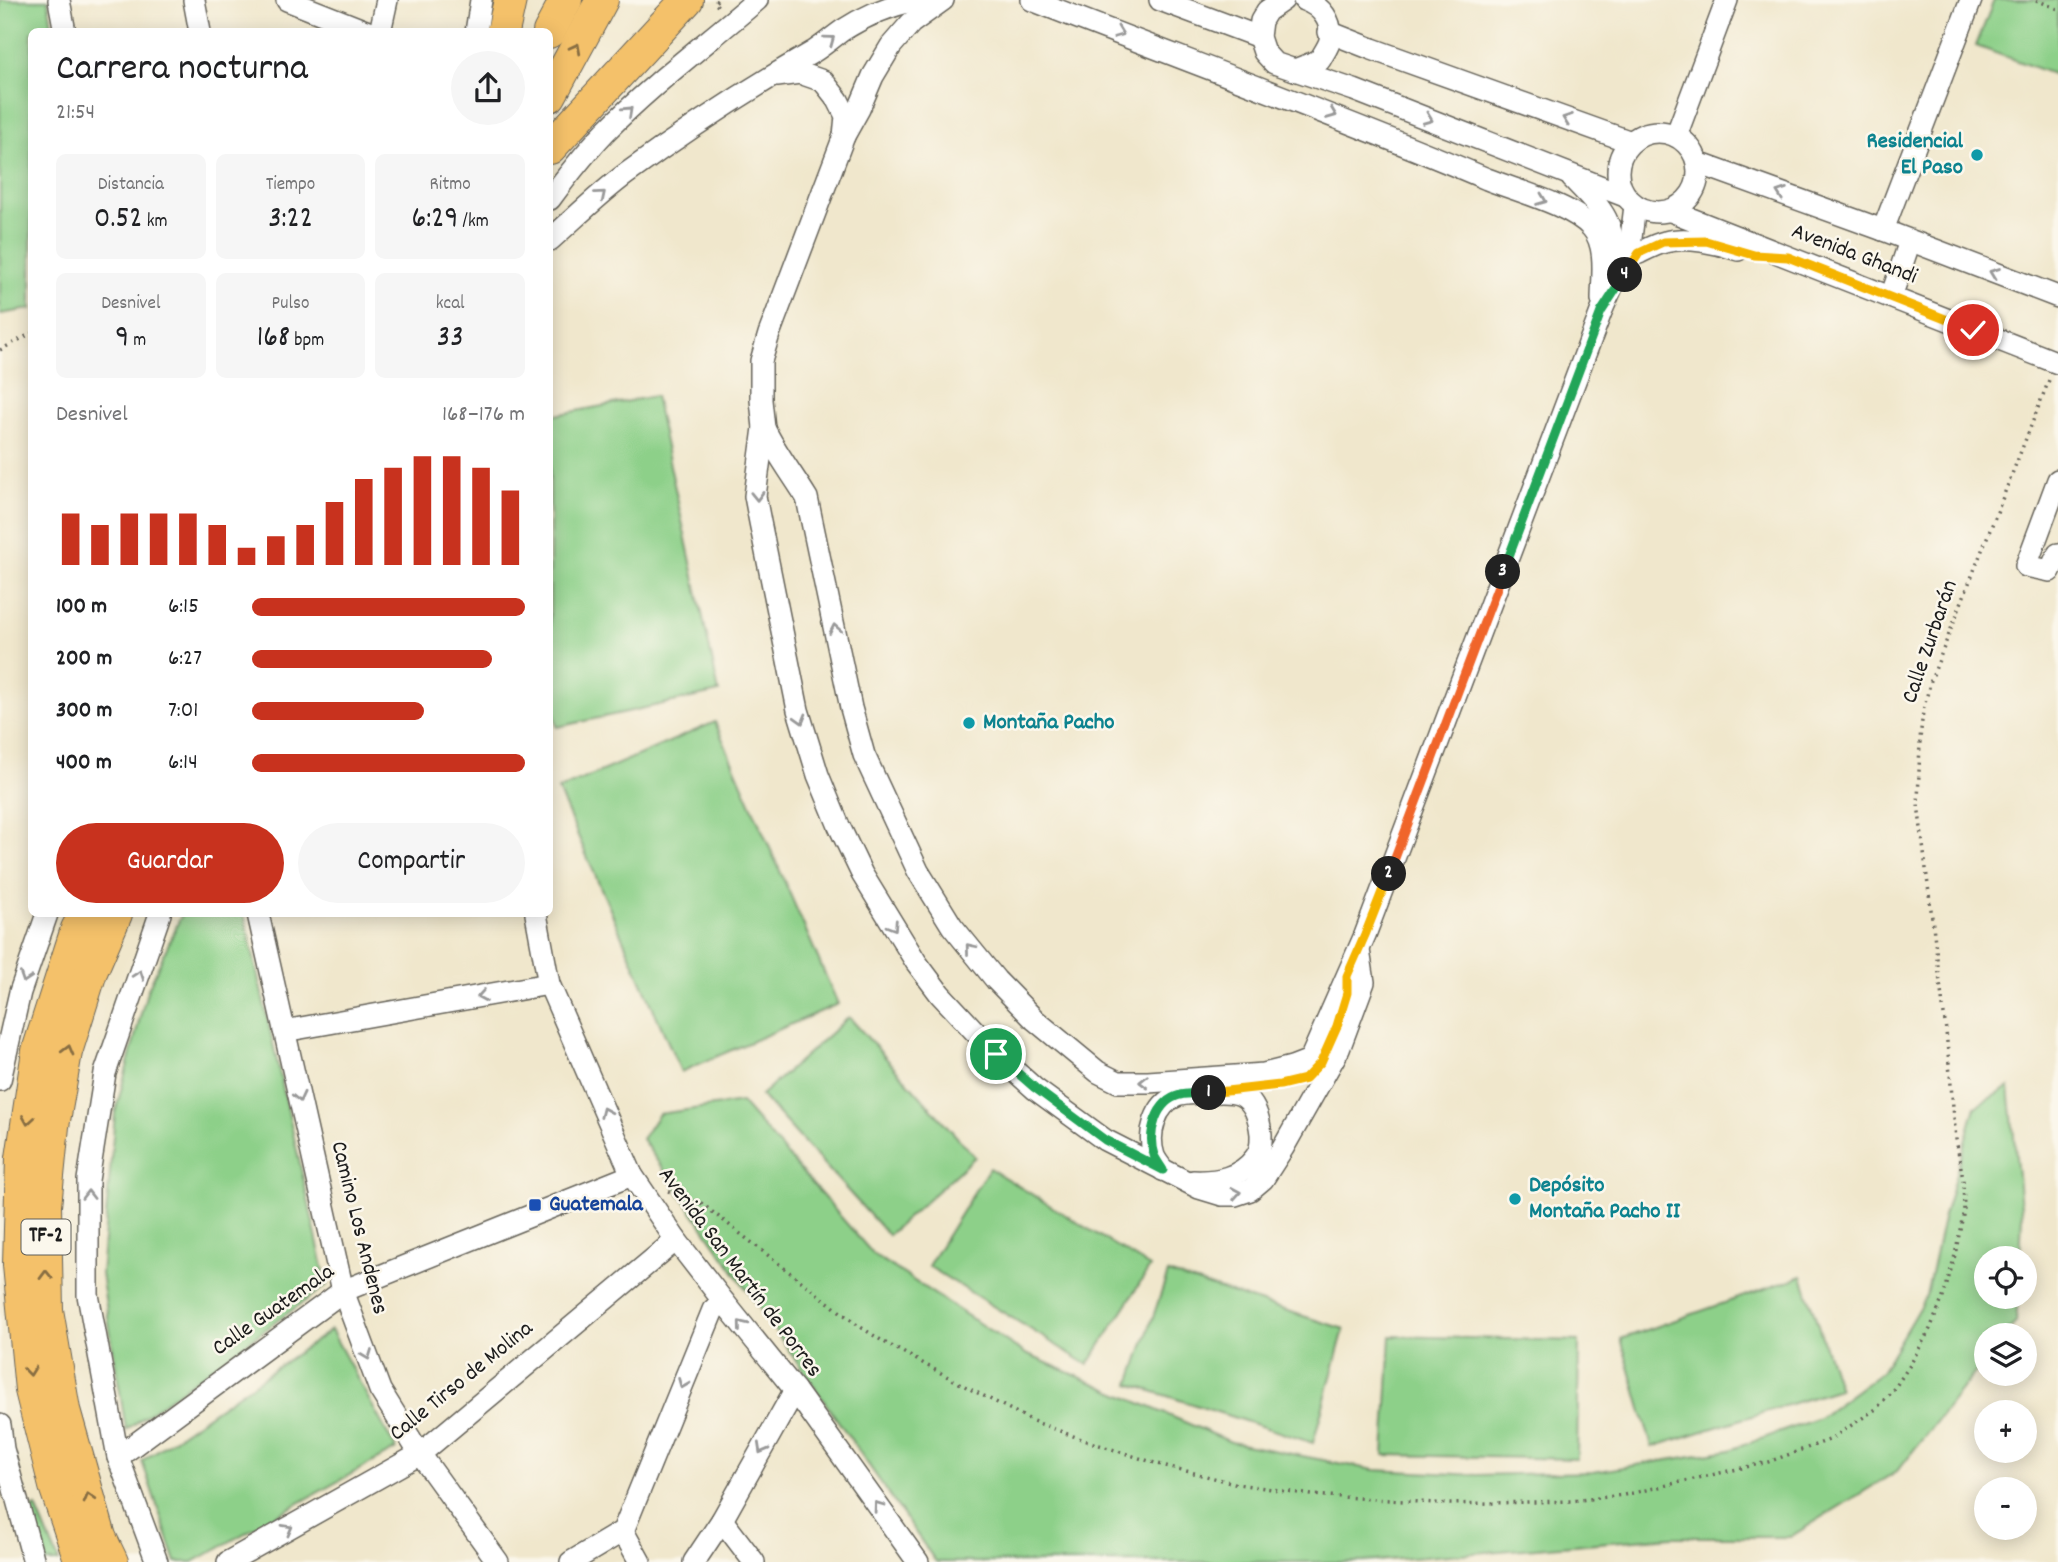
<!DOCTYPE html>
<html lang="es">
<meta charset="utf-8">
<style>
:root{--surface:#fff;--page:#f6f6f6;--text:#202124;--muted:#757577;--accent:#c8321e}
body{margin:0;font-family:Dekko,sans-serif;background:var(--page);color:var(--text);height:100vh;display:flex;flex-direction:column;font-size:26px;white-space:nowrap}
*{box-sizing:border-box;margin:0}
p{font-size:23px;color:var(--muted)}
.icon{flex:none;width:38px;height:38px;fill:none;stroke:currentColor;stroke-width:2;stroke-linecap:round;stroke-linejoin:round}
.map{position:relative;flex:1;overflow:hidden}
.details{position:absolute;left:28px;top:28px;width:525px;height:889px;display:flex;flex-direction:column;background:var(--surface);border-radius:10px;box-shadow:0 4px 18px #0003}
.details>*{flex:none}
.controls{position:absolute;left:1974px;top:1246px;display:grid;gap:14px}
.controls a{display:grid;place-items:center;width:63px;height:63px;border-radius:50%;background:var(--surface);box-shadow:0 4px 18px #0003;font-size:35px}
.pin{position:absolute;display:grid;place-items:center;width:60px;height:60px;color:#fff;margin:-30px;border:4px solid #fff;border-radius:50%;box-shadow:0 2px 7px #0007}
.km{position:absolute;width:35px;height:35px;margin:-18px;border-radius:50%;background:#222;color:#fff;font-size:19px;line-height:35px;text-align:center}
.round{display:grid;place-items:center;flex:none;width:74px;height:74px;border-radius:37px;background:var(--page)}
.head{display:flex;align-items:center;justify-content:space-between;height:119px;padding:0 28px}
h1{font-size:38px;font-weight:600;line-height:52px}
.metrics{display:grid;grid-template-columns:repeat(3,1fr);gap:10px;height:119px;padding:7px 28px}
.metrics div{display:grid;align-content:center;border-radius:10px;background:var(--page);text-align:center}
.metrics b{font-size:30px;font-weight:600}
.metrics small{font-size:19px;font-weight:400}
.metrics p{font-size:19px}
.chart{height:196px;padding:14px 28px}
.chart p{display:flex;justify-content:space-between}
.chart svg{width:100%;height:126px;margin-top:7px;stroke:var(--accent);stroke-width:6}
.action{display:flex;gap:14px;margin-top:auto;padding:14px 28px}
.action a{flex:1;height:80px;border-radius:42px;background:var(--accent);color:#fff;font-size:28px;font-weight:600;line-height:80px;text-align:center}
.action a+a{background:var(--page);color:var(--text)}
ul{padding:0 28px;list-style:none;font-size:23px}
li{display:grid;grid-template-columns:112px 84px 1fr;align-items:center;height:52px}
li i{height:18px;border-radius:9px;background:var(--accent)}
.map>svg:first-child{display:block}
.green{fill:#8dd089;stroke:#547652;stroke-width:2}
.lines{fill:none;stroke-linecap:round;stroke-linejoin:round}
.minor-casing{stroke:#66635a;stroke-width:24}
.highway-casing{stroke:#66635a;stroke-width:34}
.path{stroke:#66635a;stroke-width:3.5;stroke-dasharray:2 5;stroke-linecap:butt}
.minor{stroke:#fff;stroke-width:21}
.highway{stroke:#f4c16a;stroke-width:32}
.oneway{stroke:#999}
.oneway2{stroke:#886e43}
.split-1-casing{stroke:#fff;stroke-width:14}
.split-2-casing{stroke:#fff;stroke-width:14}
.split-3-casing{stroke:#fff;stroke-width:14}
.split-4-casing{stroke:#fff;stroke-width:14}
.split-5-casing{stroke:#fff;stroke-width:14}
.split-1{stroke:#22a559;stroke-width:9}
.split-2{stroke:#f5b400;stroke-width:9}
.split-3{stroke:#f0652b;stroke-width:9}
.split-4{stroke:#22a559;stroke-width:9}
.split-5{stroke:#f5b400;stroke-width:9}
.culture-dot{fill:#0f9aa8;stroke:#fbf7ec;stroke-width:2.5}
.transit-dot{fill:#1a4fb4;stroke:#fbf7ec;stroke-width:2.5}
.labels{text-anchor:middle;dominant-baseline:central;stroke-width:5;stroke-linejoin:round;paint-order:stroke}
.shield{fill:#fbf7ec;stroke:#5f5e5a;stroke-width:2}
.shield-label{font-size:21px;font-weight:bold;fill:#1c1c1c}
.culture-label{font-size:23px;font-weight:bold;fill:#0d838f;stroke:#fbf7ec;text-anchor:start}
.street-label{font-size:23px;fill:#1c1c1c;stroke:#fbf7ec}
.transit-label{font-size:23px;font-weight:bold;fill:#164399;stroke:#fbf7ec;text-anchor:start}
</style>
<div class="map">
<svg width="2058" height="1562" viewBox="0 0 2058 1562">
<rect width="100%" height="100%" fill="#fbf7ec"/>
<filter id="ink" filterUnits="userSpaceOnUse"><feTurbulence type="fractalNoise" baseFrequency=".0143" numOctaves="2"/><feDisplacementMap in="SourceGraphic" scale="14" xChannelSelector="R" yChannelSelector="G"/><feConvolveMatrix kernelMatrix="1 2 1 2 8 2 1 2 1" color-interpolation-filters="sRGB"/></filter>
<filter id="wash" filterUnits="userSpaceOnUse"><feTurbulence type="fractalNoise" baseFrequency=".00686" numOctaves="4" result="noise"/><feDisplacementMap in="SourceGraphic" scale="28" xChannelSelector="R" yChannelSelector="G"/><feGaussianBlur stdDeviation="1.57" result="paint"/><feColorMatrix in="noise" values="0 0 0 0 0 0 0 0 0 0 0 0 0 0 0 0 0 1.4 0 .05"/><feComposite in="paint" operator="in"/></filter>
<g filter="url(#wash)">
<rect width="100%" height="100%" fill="#f0e7cc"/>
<g class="green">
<polygon points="0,0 48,0 53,31 32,32 31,309 0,314"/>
<polygon points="1994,0 2058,0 2058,76 1976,46"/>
<polygon points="655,396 719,692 557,727 550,692 550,416"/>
<polygon points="715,722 838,1004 681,1072 558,790"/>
<polygon points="182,914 244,914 327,1285 126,1430 101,1274 115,1113 147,991"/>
<polygon points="849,1017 975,1157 888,1235 761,1095"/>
<polygon points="2009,1087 2022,1216 2020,1258 1986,1258 1986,1297 2018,1297 2016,1322 2005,1335 1986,1335 1986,1359 1897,1471 1790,1537 1672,1537 1363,1562 936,1562 642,1139 659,1114 741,1102 873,1254 1026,1354 1231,1442 1374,1470 1477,1475 1593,1472 1730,1450 1819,1418 1881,1372 1926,1296 1943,1219 1975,1107"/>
<polygon points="989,1168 1150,1267 1088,1365 928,1266"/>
<polygon points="1168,1273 1344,1329 1313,1443 1130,1384"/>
<polygon points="1802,1276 1839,1389 1652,1447 1621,1339"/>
<polygon points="331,1330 396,1449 193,1562 176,1562 142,1461"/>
<polygon points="1391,1336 1579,1341 1577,1459 1384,1455"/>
<polygon points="36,1507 59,1562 43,1562 29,1511"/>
</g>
</g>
<g filter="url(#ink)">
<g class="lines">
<g class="minor-casing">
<g id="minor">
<polyline points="59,0 65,32"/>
<polyline points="194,0 200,32"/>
<polyline points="287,0 368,32"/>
<polyline points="943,0 911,23 891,46 873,76 859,109 844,136 769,334 761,361 761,400 764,428 755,496 760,522 798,710 818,775 839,826 862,874 916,962 940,994 996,1054 1035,1089 1105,1140 1199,1188 1222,1195 1235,1195 1250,1190 1263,1179 1283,1148 1339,1049 1364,982 1359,950"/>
<path d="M1032,0C1184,60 1337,115 1487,179C1517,191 1572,205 1592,228C1608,246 1602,279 1602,300"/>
<polyline points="1160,0 1259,37"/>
<polyline points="1283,0 1267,11 1261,21 1259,37 1264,52 1274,63 1354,90 1625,196"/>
<polyline points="380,32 387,0"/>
<polyline points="476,32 481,0"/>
<polyline points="1329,32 1372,49 1631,142"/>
<path d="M1295,70L1320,60C1323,54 1329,46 1330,40C1333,21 1321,6 1304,0"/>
<polyline points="777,76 800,73 823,81 838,100 846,116 844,136"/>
<circle cx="1658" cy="172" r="40"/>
<polyline points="1676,136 1727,0"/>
<polyline points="1698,163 1883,230 2058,297"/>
<path d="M1572,178C1599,206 1619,223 1611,265"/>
<path d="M550,199C567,176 585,153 605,132C652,84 706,44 757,0"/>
<polyline points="1671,211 2058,363"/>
<polyline points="1883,230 1971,0"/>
<path d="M550,240C575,218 599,194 626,174C686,130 749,89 813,52C824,45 833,37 843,30C865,16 891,5 917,0"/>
<path d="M1639,253C1647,249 1656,244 1665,242C1686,236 1718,243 1738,250"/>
<polyline points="1891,297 1910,241"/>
<path d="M764,428C776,453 793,475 807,498L851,708L864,755L918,871L952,926L996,980L1035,1020L1098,1072L1118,1082H1148L1264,1074L1292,1067L1310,1060L1365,935L1601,312L1630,246L1635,206"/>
<polyline points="2058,480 2026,566 2050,571 2058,554"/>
<polyline points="258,914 343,1291 380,1390 420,1454 498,1562"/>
<polyline points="536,914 549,984 632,1175 676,1240 724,1302 795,1390 918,1562"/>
<polyline points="284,1031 549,984"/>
<polyline points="0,1080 20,992 47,914"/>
<path d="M1163,1170C1160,1165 1156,1161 1154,1156C1147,1134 1155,1104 1177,1096C1185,1093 1195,1094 1204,1093C1216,1092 1230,1090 1241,1095C1253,1101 1258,1115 1260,1127C1262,1136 1262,1150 1255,1158C1240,1178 1217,1182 1193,1181"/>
<polyline points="0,1425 3,1449 34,1562"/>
<polyline points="118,1457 343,1291 632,1175"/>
<polyline points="722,1520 754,1562"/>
<polyline points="623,1531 640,1562"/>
<polyline points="157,1562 118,1457 88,1295 88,1180 105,1073 160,914"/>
<polyline points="228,1562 420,1454 676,1240"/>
<polyline points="571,1562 623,1531 713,1310 724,1302"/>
<polyline points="694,1562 722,1520 795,1390"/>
</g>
</g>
<g class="highway-casing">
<g id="highway">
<polyline points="503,32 510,0"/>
<polyline points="549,32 566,0"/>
<polyline points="550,96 602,0"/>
<polyline points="550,148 687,0"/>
<polyline points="81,1562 55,1486 31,1390 19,1265 22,1158 38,1051 77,929 85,914"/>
<polyline points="112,1562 100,1537 64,1410 47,1310 45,1206 53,1126 66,1052 91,972 116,914"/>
</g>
</g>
<g class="path">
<polyline points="717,0 714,3 719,7"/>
<polyline points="2036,0 2058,9"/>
<polyline points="0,350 32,333"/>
<polyline points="668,1191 701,1203 856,1324 884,1342 972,1390 1033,1421 1084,1440 1158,1464 1238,1484 1312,1495 1450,1504 1572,1501 1624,1495 1768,1462 1829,1440 1876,1409 1896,1386 1910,1365 1930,1329 1944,1295 1955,1255 1964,1210 1963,1179 1956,1139 1946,1031 1918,804 1920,739 1923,711 1931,680 2049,380"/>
</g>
<use href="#minor" class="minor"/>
<use href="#highway" class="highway"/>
</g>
<defs><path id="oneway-chevron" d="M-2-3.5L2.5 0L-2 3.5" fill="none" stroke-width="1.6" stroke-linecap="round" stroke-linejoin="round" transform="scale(1.75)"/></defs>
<g class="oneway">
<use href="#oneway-chevron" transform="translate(1119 33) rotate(21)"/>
<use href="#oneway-chevron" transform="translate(830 40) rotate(-36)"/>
<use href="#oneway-chevron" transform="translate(628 111) rotate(-43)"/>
<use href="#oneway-chevron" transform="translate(1332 114) rotate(21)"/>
<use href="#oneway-chevron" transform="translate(1428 119) rotate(21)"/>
<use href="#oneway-chevron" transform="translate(1567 119) rotate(-160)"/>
<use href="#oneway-chevron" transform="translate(1781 193) rotate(-160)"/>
<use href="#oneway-chevron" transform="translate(601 195) rotate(-40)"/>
<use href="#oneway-chevron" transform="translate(1542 200) rotate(21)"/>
<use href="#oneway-chevron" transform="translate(1994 273) rotate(-159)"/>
<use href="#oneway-chevron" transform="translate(757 496) rotate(89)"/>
<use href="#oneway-chevron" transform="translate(835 629) rotate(-101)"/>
<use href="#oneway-chevron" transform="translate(801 719) rotate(74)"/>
<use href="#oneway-chevron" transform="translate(893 926) rotate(58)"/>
<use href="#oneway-chevron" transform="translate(970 948) rotate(-130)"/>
<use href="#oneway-chevron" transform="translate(139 975) rotate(-71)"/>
<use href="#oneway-chevron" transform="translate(25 978) rotate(109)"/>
<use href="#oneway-chevron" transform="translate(482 996) rotate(170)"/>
<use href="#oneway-chevron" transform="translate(1144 1082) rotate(179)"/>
<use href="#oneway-chevron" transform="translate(299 1097) rotate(77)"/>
<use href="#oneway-chevron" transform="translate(605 1112) rotate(-114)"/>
<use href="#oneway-chevron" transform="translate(1236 1193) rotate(-10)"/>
<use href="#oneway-chevron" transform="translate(88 1195) rotate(-90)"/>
<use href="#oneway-chevron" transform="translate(742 1325) rotate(-129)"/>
<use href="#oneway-chevron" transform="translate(367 1355) rotate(69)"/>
<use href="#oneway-chevron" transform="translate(683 1384) rotate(112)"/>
<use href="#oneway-chevron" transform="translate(762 1449) rotate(119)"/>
<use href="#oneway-chevron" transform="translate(878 1506) rotate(-126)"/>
<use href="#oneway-chevron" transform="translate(288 1529) rotate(-29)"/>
</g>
<g class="oneway2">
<use href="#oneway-chevron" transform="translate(576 48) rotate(-62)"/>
<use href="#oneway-chevron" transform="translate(68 1050) rotate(-75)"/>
<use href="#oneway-chevron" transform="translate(28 1120) rotate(99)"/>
<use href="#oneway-chevron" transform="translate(46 1275) rotate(-91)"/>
<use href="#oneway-chevron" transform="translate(30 1371) rotate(84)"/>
<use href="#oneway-chevron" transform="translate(89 1498) rotate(-106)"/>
</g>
</g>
<g class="lines" filter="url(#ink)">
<g class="split-1-casing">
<path id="split-1" d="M996,1054L1035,1088L1105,1140L1163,1170C1160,1165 1156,1160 1154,1155C1147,1133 1156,1101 1180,1095C1189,1093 1200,1094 1209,1093"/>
</g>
<g class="split-2-casing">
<polyline id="split-2" points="1209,1093 1280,1085 1305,1079 1321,1062 1337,1026 1347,993 1347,976 1365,935 1389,874"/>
</g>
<g class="split-3-casing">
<polyline id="split-3" points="1389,874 1503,572"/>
</g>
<g class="split-4-casing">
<polyline id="split-4" points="1503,572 1601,312 1625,275"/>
</g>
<g class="split-5-casing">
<polyline id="split-5" points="1625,275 1639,253 1663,242 1706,241 1754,255 1788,257 1973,330"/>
</g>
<use href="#split-1" class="split-1"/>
<use href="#split-2" class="split-2"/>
<use href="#split-3" class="split-3"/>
<use href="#split-4" class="split-4"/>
<use href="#split-5" class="split-5"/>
</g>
<g class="culture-dot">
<circle cx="1977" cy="155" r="7"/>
<circle cx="969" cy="723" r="7"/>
<circle cx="1515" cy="1199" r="7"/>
</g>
<rect class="transit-dot" x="528" y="1198" width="14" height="14" rx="3.5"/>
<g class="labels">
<rect class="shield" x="21.5" y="1219.5" width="49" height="35" rx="5"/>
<g class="shield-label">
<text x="46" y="1237">TF-2</text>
</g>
<g class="culture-label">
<text x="1963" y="142" text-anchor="end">Residencial<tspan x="1963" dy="26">El Paso</tspan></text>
<text x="983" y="723">Montaña Pacho</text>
<text x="1529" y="1186">Depósito<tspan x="1529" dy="26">Montaña Pacho II</tspan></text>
</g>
<g class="street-label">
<text transform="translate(1854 255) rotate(21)">Avenida Ghandi</text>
<text transform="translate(1931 642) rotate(-71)">Calle Zurbarán</text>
<text transform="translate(358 1228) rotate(76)">Camino Los Andenes</text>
<text transform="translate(739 1273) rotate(53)">Avenida San Martín de Porres</text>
<text transform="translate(274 1311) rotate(-35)">Calle Guatemala</text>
<text transform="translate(462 1382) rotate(-39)">Calle Tirso de Molina</text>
</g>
<g class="transit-label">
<text x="549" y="1205">Guatemala</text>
</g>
</g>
</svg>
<div class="controls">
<a><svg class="icon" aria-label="locate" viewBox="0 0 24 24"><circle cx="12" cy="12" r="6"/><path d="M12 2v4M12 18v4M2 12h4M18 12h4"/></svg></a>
<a><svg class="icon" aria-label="layers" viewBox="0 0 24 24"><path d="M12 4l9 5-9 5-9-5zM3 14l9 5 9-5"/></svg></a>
<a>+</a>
<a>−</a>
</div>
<div class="pin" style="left:996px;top:1054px;background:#1e9e55"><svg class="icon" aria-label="arrive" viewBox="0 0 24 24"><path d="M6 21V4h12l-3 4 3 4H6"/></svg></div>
<div class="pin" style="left:1973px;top:330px;background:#d93025"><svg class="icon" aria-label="check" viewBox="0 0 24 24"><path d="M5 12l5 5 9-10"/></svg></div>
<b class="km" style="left:1209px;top:1093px">1</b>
<b class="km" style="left:1389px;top:874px">2</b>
<b class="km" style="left:1503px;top:572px">3</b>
<b class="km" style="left:1625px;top:275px">4</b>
<section class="details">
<div class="head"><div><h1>Carrera nocturna</h1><p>21:54</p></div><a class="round"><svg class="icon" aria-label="share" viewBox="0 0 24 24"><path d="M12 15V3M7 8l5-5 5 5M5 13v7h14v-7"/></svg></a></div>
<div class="metrics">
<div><p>Distancia</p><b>0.52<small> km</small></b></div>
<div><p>Tiempo</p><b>3:22</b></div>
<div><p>Ritmo</p><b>6:29<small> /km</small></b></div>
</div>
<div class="metrics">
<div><p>Desnivel</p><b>9<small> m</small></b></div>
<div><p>Pulso</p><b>168<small> bpm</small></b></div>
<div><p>kcal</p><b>33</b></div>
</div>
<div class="chart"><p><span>Desnivel</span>168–176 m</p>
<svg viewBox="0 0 160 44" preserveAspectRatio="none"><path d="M5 44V26M15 44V30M25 44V26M35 44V26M45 44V26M55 44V30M65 44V38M75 44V34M85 44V30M95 44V22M105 44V14M115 44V10M125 44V6M135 44V6M145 44V10M155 44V18"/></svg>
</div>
<ul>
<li><b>100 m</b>6:15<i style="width:100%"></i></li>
<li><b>200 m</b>6:27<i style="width:88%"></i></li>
<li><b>300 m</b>7:01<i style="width:63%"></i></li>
<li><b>400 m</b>6:14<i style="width:100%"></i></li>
</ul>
<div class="action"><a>Guardar</a><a>Compartir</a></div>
</section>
</div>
